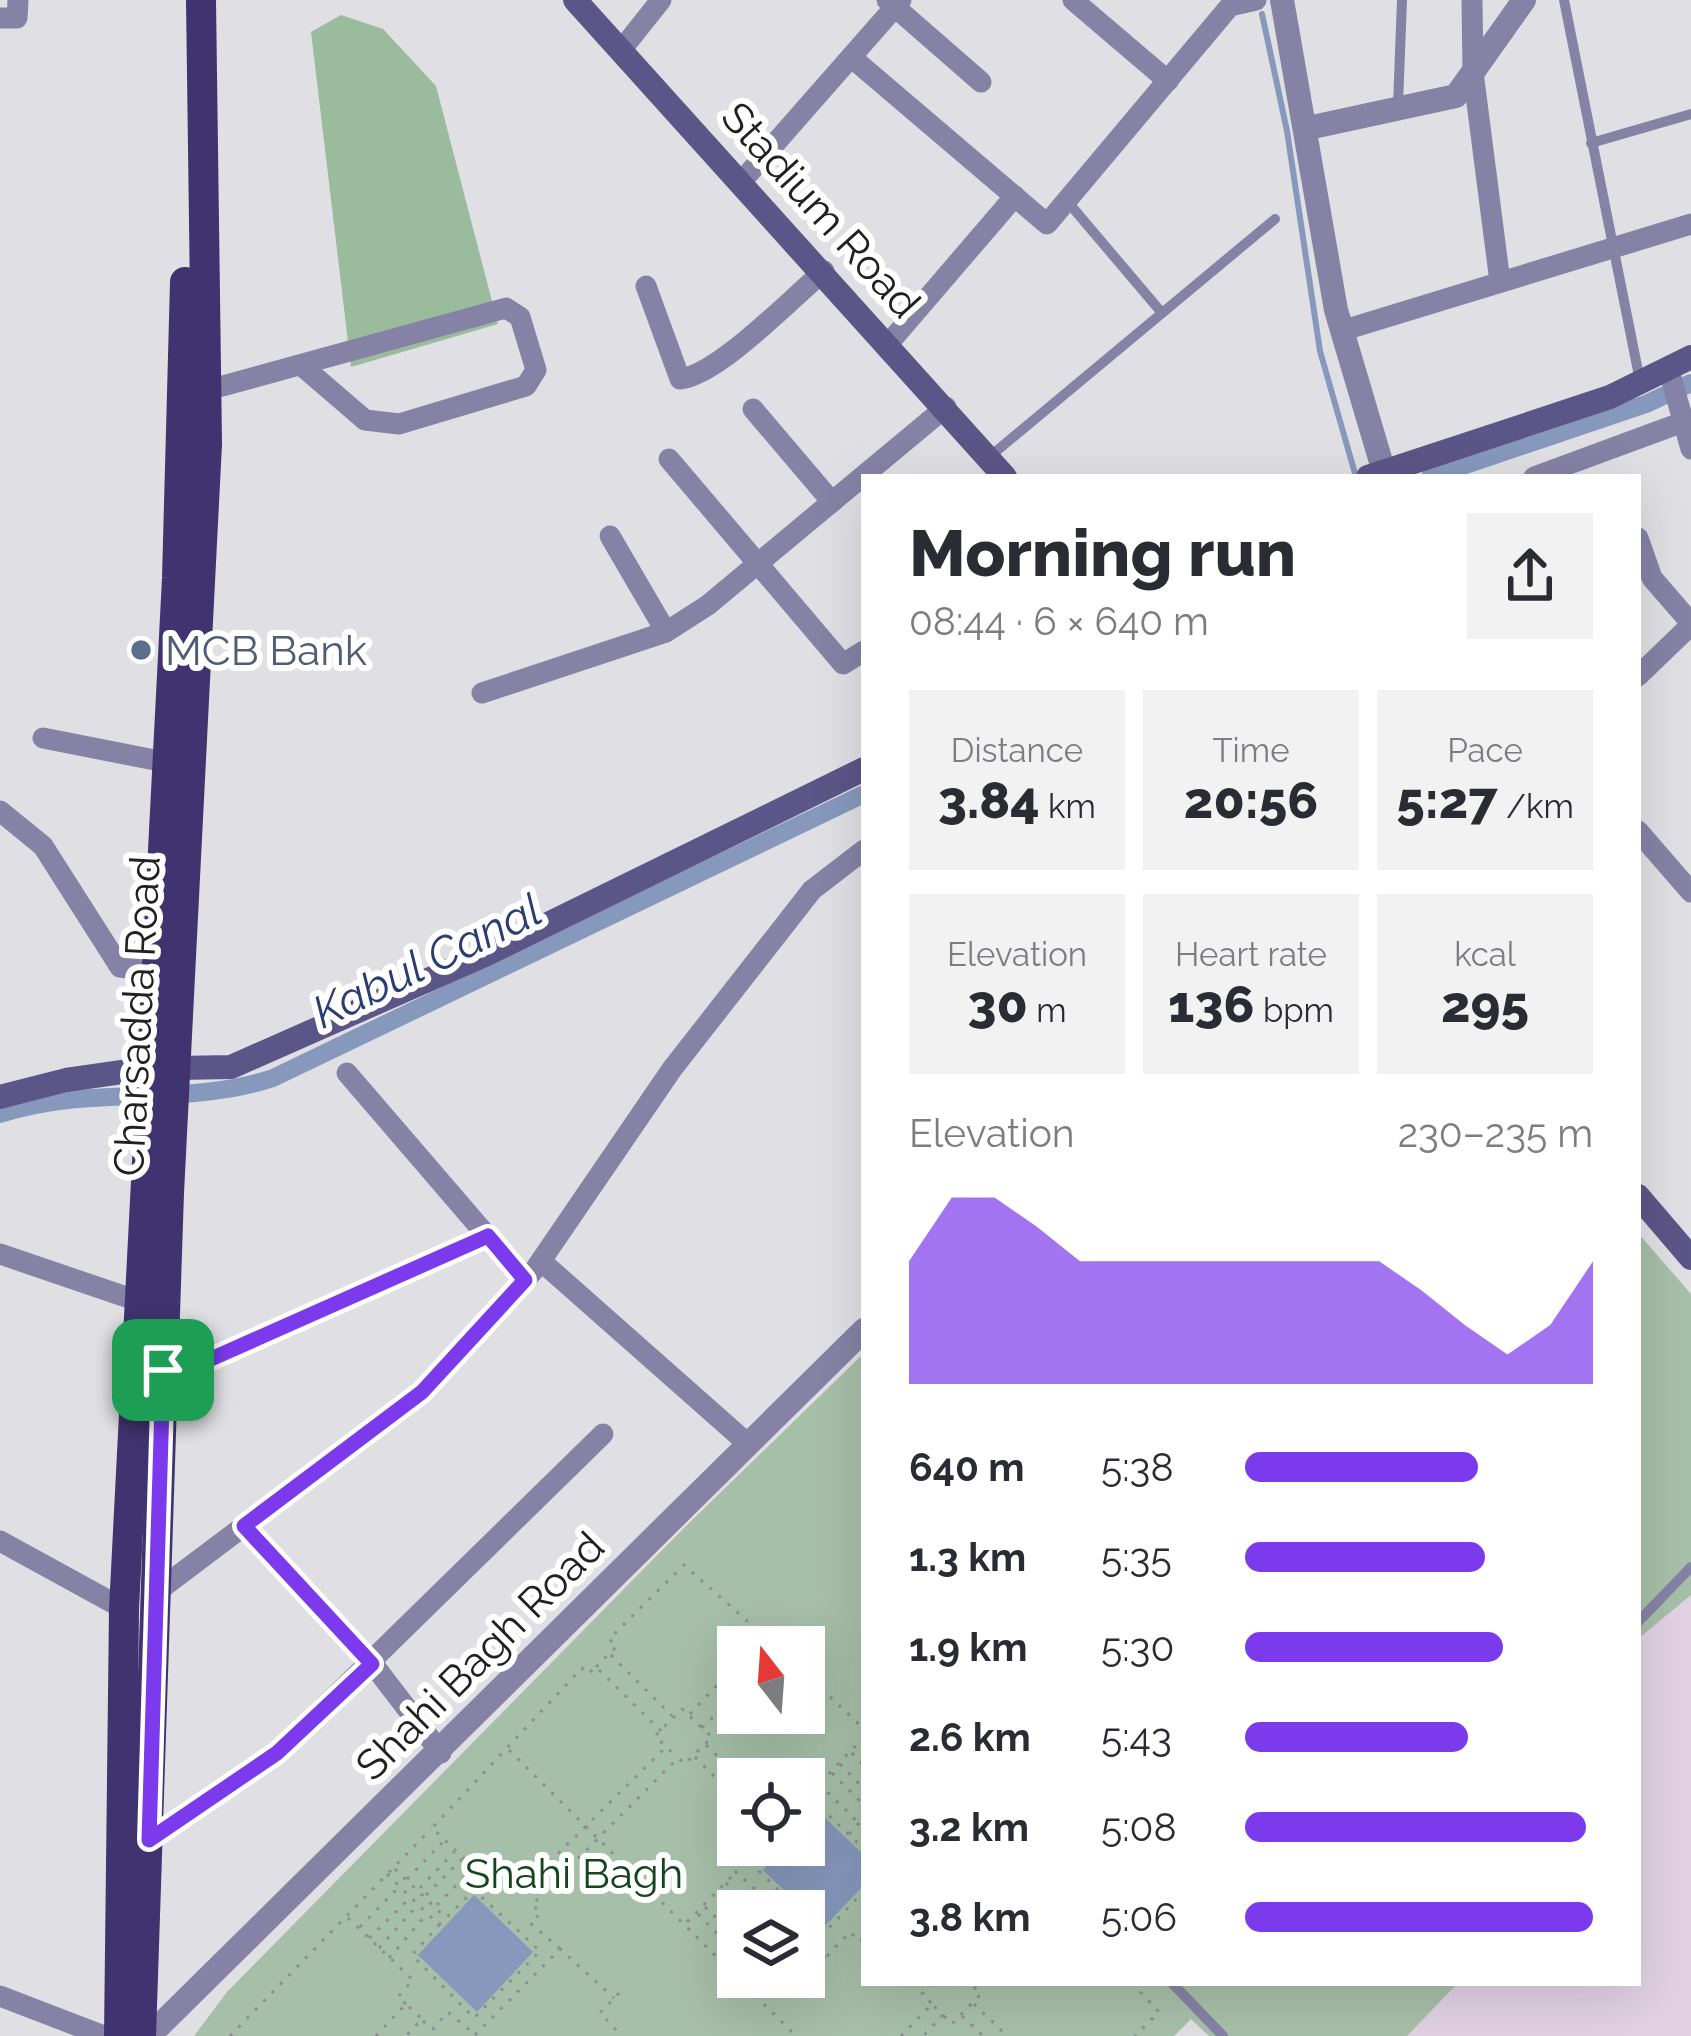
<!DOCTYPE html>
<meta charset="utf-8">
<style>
:root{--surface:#fff;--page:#f2f2f3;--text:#2b2b33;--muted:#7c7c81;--accent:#7c3aed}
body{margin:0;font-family:Raleway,sans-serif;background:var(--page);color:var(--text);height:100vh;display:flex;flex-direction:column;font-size:45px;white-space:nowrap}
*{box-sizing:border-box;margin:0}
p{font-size:39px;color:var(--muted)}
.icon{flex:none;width:66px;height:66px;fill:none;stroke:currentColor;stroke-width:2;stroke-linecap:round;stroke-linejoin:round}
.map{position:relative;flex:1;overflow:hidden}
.side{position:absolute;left:861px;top:474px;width:780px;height:1512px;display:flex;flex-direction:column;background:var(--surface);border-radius:0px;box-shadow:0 12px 48px #0002}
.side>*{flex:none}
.needle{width:78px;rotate:343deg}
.tools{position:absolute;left:717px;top:1626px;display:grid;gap:24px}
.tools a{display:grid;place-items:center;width:108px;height:108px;border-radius:0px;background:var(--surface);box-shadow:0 12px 48px #0002;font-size:60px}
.pin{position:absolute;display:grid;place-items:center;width:102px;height:102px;color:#fff;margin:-51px;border-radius:24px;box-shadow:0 6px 18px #0006}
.round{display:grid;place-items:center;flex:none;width:126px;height:126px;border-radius:0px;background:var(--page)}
.overview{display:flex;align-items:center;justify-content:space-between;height:204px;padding:0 48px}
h1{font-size:66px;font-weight:800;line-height:90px}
.figures{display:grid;grid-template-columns:repeat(3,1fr);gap:18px;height:204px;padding:12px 48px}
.figures div{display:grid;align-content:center;border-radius:0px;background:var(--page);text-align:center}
.figures b{font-size:51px;font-weight:800}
.figures small{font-size:33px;font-weight:400}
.figures p{font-size:33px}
.chart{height:336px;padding:24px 48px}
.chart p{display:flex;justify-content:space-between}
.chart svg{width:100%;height:216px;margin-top:12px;fill:var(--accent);opacity:.7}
ul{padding:0 48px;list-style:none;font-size:39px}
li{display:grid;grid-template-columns:192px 144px 1fr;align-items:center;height:90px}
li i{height:30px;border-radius:15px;background:var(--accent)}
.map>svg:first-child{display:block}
.education{fill:#e1d1e3}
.green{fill:#a6bfa8;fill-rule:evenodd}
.forest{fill:#9abb9c}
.water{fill:#8698bc}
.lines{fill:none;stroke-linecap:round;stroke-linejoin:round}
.stream{stroke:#8698bc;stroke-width:6}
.canal{stroke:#8698bc;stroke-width:18}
.path{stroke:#8e8e91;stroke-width:3;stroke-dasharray:3 9;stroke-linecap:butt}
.service{stroke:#8682a5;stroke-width:10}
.minor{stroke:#8682a5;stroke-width:21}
.tertiary{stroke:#8682a5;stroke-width:24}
.secondary{stroke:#5c5587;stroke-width:24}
.primary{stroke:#403470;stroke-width:30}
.route-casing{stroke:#fff;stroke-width:24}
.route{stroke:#7c3aed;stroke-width:15}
.service-dot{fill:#5c6f8a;stroke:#fff;stroke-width:4.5}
.labels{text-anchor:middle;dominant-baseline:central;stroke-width:12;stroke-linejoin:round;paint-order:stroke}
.street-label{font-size:42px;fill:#212122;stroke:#fff}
.service-label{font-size:42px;fill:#4e5e75;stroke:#fff;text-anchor:start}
.park-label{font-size:42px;fill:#13461d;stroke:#fff}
.water-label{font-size:45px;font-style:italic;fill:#293e6f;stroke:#fff}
</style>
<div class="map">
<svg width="1691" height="2036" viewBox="0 0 1691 2036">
<rect width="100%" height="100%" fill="#e0e0e4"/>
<polygon class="education" points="1691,1595 1691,2036 1407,2036 1458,1983 1638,1983 1638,1639"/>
<g class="green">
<polygon points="1638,1233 1691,1294 1691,1595 1638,1639"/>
<path d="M864,1353V1983H1458L1407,2036H1209L1191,2019L1174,2036H194L227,1992L685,1527ZM738,1647H804V1713H738ZM738,1779H804V1845H738ZM738,1911H804V1977H738Z"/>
</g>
<polygon class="forest" points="341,15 383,29 436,86 498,324 351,367 311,32"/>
<g class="water">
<polygon points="819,1812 864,1855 864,1885 823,1928 763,1870 787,1845 804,1845 804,1827"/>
<polygon points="474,1895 533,1952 477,2012 418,1955"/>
</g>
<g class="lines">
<polyline class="stream" points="1262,14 1287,131 1320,351 1356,477"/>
<g class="canal">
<polyline points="1430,477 1646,404 1691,383"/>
<path d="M0,1114C90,1084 183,1108 273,1078L864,794"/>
</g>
<g class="path">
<polyline points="611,1655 672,1716"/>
<polyline points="596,1667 617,1646 609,1639 684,1565 754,1627 744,1638 753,1647"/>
<polyline points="804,1672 864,1729"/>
<polyline points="690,1714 738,1663"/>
<polyline points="702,1728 738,1692"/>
<polyline points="661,1731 596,1667 588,1674 582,1668 432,1828 500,1893 509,1885 518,1893 666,1747"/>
<polyline points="706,1745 741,1779"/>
<polyline points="509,1750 796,2036"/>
<polyline points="852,1753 864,1766"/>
<polyline points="695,1757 738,1800"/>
<polyline points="840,1764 864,1789"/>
<polyline points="832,1773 864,1805"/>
<polyline points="819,1784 864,1828"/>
<polyline points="804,1800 864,1737"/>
<polyline points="804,1824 820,1807 864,1849"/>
<polyline points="849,1834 864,1818"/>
<polyline points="762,1845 736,1872 779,1911"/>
<polyline points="784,1845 759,1871 800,1911"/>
<polyline points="395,1869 444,1916"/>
<polyline points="387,1874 439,1925 412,1955 474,2018 540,1951 474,1890 439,1925"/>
<polyline points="407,1879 442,1843"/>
<polyline points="726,1883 753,1911"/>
<polyline points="420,1888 454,1852"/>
<polyline points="720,1891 741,1911"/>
<polyline points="426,1895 462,1859"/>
<polyline points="437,1905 472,1869"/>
<polyline points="705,1907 738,1939"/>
<polyline points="698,1914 736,1953"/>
<polyline points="804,1915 823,1934 864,1891"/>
<polyline points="348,1918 413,1980 398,1997 406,2004"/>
<polyline points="687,1922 735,1873"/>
<polyline points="360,1927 399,1887"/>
<polyline points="369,1938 409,1899"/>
<polyline points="379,1948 417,1906"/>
<polyline points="560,1949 530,1923 541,1913 532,1905 678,1758 685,1764 712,1737 682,1709 655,1736 678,1758"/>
<polyline points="827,1956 850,1932 860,1942 864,1937"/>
<polyline points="389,1958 426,1915"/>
<polyline points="804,1958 814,1968"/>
<polyline points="727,1963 738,1951"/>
<polyline points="760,1977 783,1999"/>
<polyline points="773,1977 788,1993 825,1957 804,1936"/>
<polyline points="1132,1983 1159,2012 1135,2036"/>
<polyline points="619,1993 600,2013 622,2036"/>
<polyline points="931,2003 922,1994 933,1983"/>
<polyline points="974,2004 1007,2036"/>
<polyline points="944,2016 952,2024 981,1994 970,1983"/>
<polyline points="962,2016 983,2036"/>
<polyline points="423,2021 433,2029 448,2012 473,2033"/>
<polyline points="475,2035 560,1949 614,1998"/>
<polyline points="230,2036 431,1829"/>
<polyline points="376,2036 406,2004 422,2019 406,2036"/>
<polyline points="901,2036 932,2004 943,2015 923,2036"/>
</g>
<g class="service">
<polyline points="1564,0 1640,381"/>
<polyline points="1398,105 1402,0"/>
<polyline points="1591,143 1691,114"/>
<polyline points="1067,201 1162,313"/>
<polyline points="988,458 1275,219"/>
<polyline points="1638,1622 1691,1567"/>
<polyline points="1172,1983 1223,2036"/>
</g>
<g class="minor">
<polyline points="887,0 981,82"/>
<polyline points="1073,0 1168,81"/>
<polyline points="1472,0 1473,72 1500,282"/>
<polyline points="0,18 17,18 18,0"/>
<polyline points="622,49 661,0"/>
<polyline points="851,57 1047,224 1230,6 1256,0"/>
<polyline points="742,181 901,0"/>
<path d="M646,286L680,379C718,375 792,298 824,271"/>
<polyline points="1341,331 1691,224"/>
<polyline points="889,343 1015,196"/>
<polyline points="1668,367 1691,449"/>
<polyline points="208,390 506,308 520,317 536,370 526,386 399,424 365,420 301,365"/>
<polyline points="753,409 832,502"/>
<polyline points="669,459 843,664 864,651"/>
<polyline points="1534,477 1691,419"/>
<polyline points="610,536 666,632"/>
<polyline points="1638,538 1652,578 1691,623"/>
<polyline points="1638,676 1691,625"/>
<polyline points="482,693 666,632 708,605 946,407"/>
<polyline points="43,738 165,762"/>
<polyline points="0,811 43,846 120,967 155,972"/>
<polyline points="1638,831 1691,892"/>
<polyline points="347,1073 525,1280"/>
<polyline points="0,1254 141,1302"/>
<polyline points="541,1261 748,1444"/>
<polyline points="163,1370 211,1359 488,1236"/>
<polyline points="244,1526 372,1663 441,1753"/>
<polyline points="0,1541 124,1609"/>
<polyline points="155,1593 422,1392 536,1268 672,1069 812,890 864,850"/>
<polyline points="149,1840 277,1753 603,1434"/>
<polyline points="0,1996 104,2036"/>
</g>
<g class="tertiary">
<polyline points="1282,0 1336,310 1384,472"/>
<polyline points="1308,128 1456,96 1524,0"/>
<polyline points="149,2036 864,1330"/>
</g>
<g class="secondary">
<polyline points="575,0 1005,477"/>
<polyline points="1368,477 1610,397 1691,357"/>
<polyline points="178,1068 231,1067 489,953 864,769"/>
<polyline points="0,1097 66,1080 150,1068"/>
<polyline points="1638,1196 1691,1258"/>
</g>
<g class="primary">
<polyline points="119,2036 124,1609 177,578 185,282"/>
<polyline points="141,2036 169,1193 207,444 201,0"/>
</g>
</g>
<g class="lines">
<g class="route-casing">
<polygon id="route" points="488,1236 525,1280 422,1392 244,1526 372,1664 277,1753 149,1840 163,1370 211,1359"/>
</g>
<use href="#route" class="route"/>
</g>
<circle class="service-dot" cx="141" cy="650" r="12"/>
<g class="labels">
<g class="street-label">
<text transform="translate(821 210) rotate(48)">Stadium Road</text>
<text transform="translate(137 1016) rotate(-87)">Charsadda Road</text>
<text transform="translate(480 1656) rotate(-45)">Shahi Bagh Road</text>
</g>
<g class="service-label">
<text x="165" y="650">MCB Bank</text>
</g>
<g class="park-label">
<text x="574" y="1873">Shahi Bagh</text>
</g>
<g class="water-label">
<text transform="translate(427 961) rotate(-26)">Kabul Canal</text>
</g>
</g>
</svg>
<div class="tools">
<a><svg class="needle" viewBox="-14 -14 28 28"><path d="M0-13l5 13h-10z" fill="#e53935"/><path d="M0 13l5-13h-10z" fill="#7c7c81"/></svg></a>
<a><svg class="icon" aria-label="locate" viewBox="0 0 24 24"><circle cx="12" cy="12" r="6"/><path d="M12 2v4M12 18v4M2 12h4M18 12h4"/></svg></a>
<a><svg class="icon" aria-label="layers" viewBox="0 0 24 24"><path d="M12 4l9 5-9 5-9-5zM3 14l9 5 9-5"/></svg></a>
</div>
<div class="pin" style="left:163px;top:1370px;background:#1e9e55"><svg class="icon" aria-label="arrive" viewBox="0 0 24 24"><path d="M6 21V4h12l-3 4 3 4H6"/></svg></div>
<section class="side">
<div class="overview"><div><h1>Morning run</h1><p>08:44 · 6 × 640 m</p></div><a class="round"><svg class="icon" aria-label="share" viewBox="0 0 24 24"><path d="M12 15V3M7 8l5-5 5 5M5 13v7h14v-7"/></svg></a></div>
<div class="figures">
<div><p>Distance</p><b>3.84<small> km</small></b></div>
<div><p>Time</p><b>20:56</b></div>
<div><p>Pace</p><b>5:27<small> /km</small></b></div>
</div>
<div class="figures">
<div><p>Elevation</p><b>30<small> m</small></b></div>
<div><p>Heart rate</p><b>136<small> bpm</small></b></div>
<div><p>kcal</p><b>295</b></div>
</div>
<div class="chart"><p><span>Elevation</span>230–235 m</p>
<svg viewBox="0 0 160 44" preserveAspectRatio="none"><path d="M0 44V19L10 6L20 6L30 12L40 19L50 19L60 19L70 19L80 19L90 19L100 19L110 19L120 25L130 32L140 38L150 32L160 19V44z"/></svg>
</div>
<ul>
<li><b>640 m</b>5:38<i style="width:67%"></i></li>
<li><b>1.3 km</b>5:35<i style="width:69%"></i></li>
<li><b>1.9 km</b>5:30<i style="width:74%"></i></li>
<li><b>2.6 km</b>5:43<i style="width:64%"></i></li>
<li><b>3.2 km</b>5:08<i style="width:98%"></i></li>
<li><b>3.8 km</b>5:06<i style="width:100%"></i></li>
</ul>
</section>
</div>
